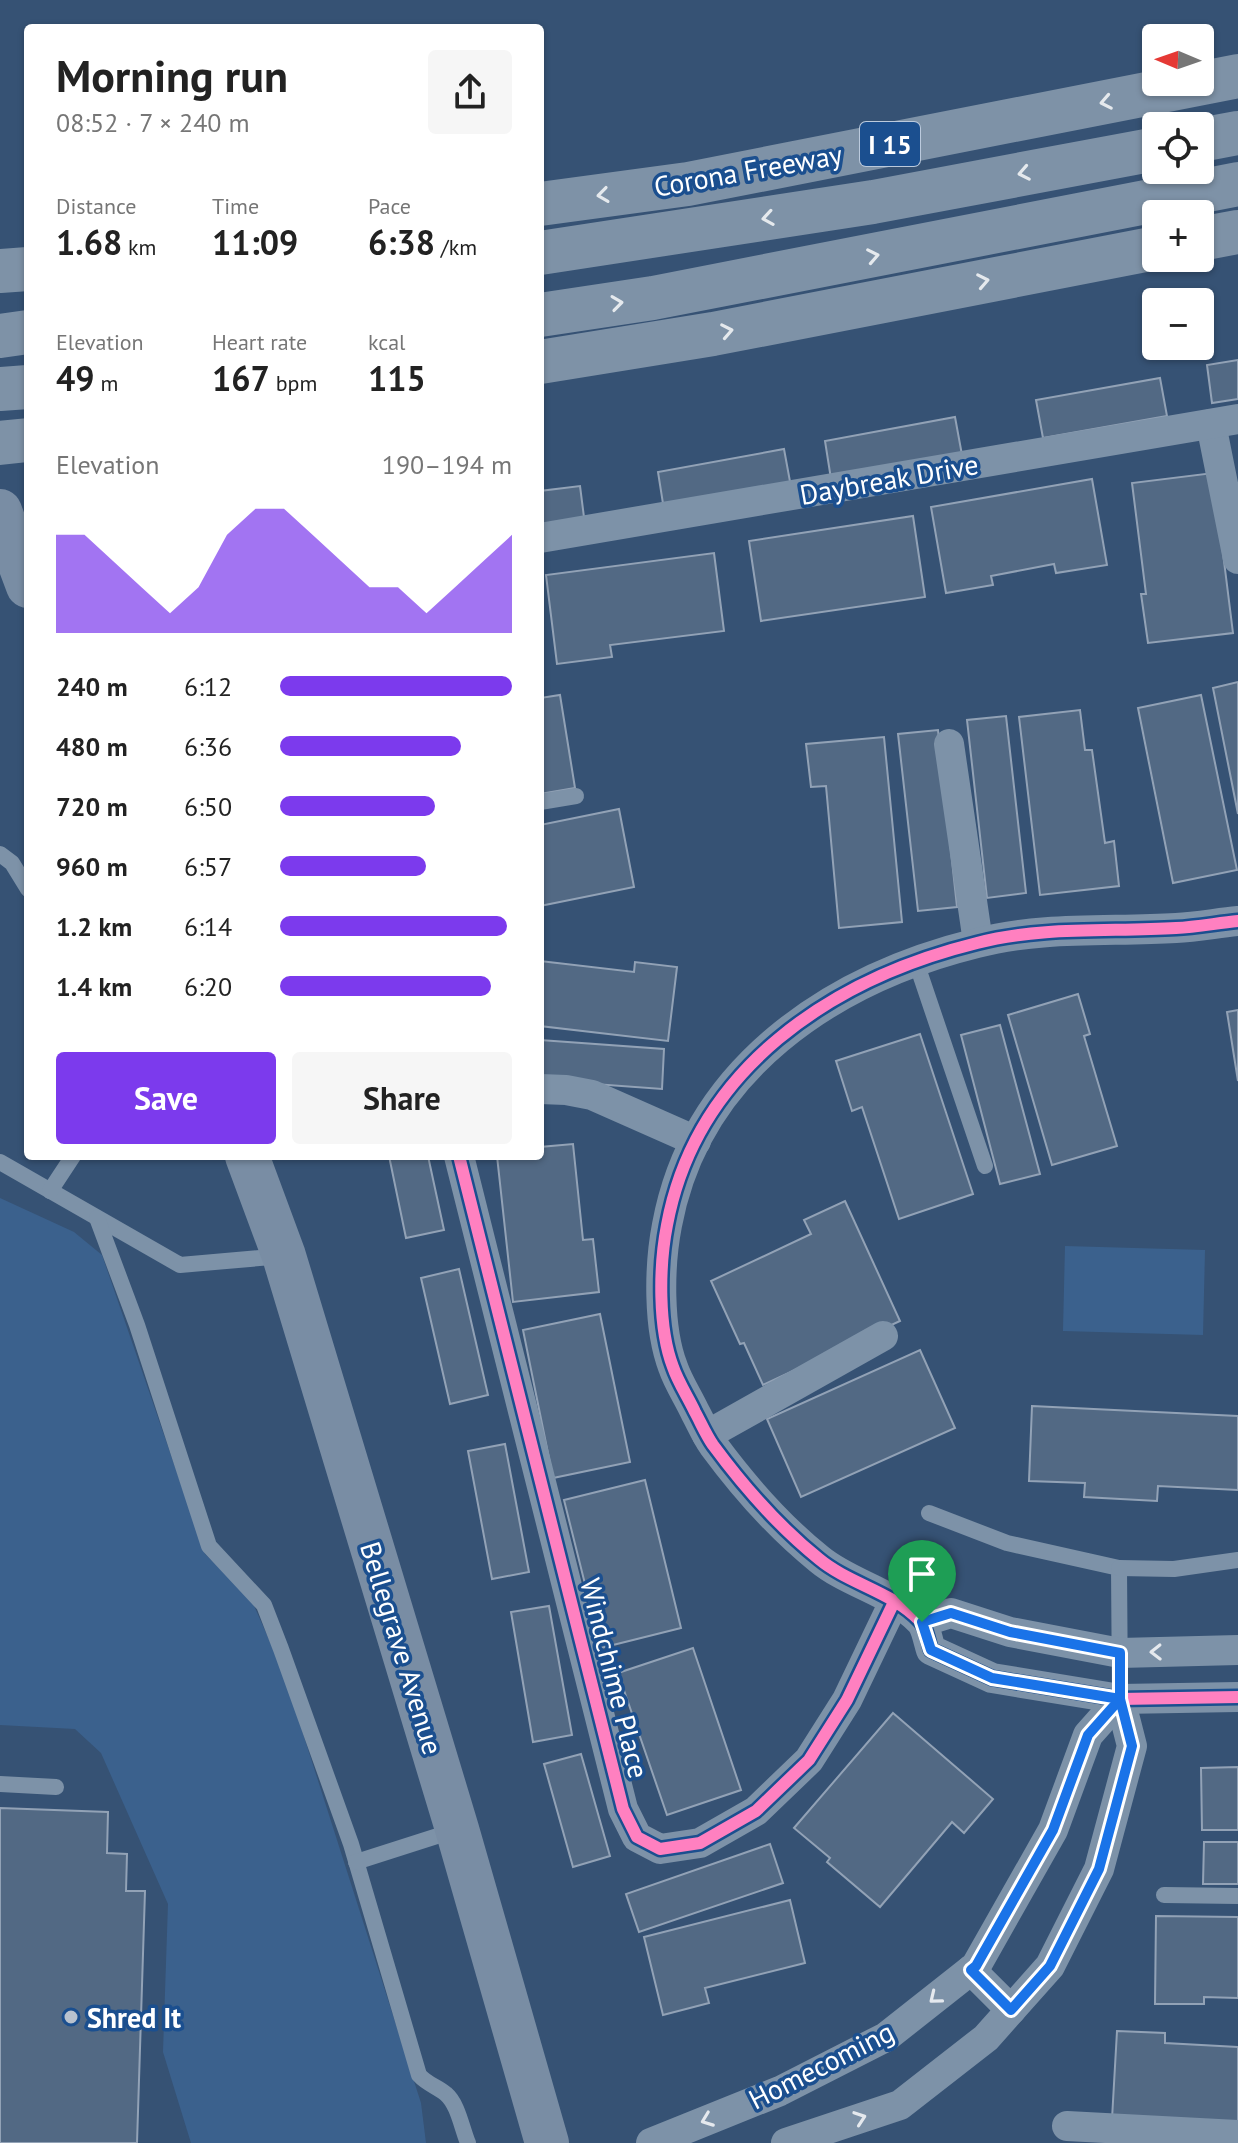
<!DOCTYPE html>
<meta charset="utf-8">
<style>
:root{--surface:#fff;--page:#f6f6f6;--text:#222;--muted:#767676;--accent:#7c3aed}
body{margin:0;font-family:"PT Sans",sans-serif;background:var(--page);color:var(--text);height:100vh;display:flex;flex-direction:column;font-size:30px;white-space:nowrap}
*{box-sizing:border-box;margin:0}
p{font-size:26px;color:var(--muted)}
.icon{flex:none;width:44px;height:44px;fill:none;stroke:currentColor;stroke-width:2;stroke-linecap:round;stroke-linejoin:round}
.map{position:relative;flex:1;overflow:hidden}
.details{position:absolute;left:24px;top:24px;width:520px;height:1136px;display:flex;flex-direction:column;background:var(--surface);border-radius:8px;box-shadow:0 2px 6px #0004}
.details>*{flex:none}
.needle{width:52px;rotate:272deg}
.buttons{position:absolute;left:1142px;top:24px;display:grid;gap:16px}
.buttons a{display:grid;place-items:center;width:72px;height:72px;border-radius:8px;background:var(--surface);box-shadow:0 2px 6px #0004;font-size:40px}
.pin{position:absolute;display:grid;place-items:center;width:68px;height:68px;color:#fff;margin:-82px -34px;border-radius:50% 50% 50% 0;rotate:-45deg;box-shadow:0 0 8px #0007}
.pin .icon{rotate:45deg}
.round{display:grid;place-items:center;flex:none;width:84px;height:84px;border-radius:8px;background:var(--page)}
.summary{display:flex;align-items:center;justify-content:space-between;height:136px;padding:0 32px}
h1{font-size:44px;font-weight:700;line-height:60px}
.metrics{display:grid;grid-template-columns:repeat(3,1fr);gap:12px;height:136px;padding:8px 32px}
.metrics div{display:grid;align-content:center}
.metrics b{font-size:34px;font-weight:700}
.metrics small{font-size:22px;font-weight:400}
.metrics p{font-size:22px}
.chart{height:224px;padding:16px 32px}
.chart p{display:flex;justify-content:space-between}
.chart svg{width:100%;height:144px;margin-top:8px;fill:var(--accent);opacity:.7}
.cta{display:flex;gap:16px;margin-top:auto;padding:16px 32px}
.cta a{flex:1;height:92px;border-radius:8px;background:var(--accent);color:#fff;font-size:32px;font-weight:700;line-height:92px;text-align:center}
.cta a+a{background:var(--page);color:var(--text)}
ul{padding:0 32px;list-style:none;font-size:26px}
li{display:grid;grid-template-columns:128px 96px 1fr;align-items:center;height:60px}
li i{height:20px;border-radius:10px;background:var(--accent)}
.map>svg:first-child{display:block}
.water{fill:#3b618d}
.building{fill:#526984;stroke:#92a2b6;stroke-width:2}
.lines{fill:none;stroke-linecap:round;stroke-linejoin:round}
.service{stroke:#7d92a8;stroke-width:16}
.minor{stroke:#7d92a8;stroke-width:30}
.secondary{stroke:#798da4;stroke-width:44}
.motorway{stroke:#7e92a7;stroke-width:44}
.cycleway-casing{stroke:#1b4f8f;stroke-width:17}
.cycleway{stroke:#ff80c0;stroke-width:12}
.oneway{stroke:#e5e9ed}
.oneway2{stroke:#e5e9ee}
.route-casing{stroke:#fff;stroke-width:16}
.route{stroke:#1a73e8;stroke-width:10}
.poi-dot{fill:#b9c2ce;stroke:#1b4f8f;stroke-width:3}
.labels{text-anchor:middle;dominant-baseline:central;stroke-width:7;stroke-linejoin:round;paint-order:stroke}
.shield{fill:#1b4f8f;stroke:#bbcadd;stroke-width:2}
.shield-label{font-size:26px;font-weight:bold;fill:#fff}
.street-label{font-size:28px;fill:#fff;stroke:#1b4f8f}
.poi-label{font-size:28px;font-weight:bold;fill:#fff;stroke:#1b4f8f;text-anchor:start}
</style>
<div class="map">
<svg width="1238" height="2143" viewBox="0 0 1238 2143">
<rect width="100%" height="100%" fill="#365274"/>
<g class="water">
<polygon points="0,1198 74,1232 102,1255 205,1554 251,1599 283,1671 421,2103 426,2143 191,2143 163,2052 168,1904 101,1753 75,1729 0,1725"/>
<polygon points="1065,1246 1205,1250 1203,1335 1063,1331"/>
</g>
<g class="building">
<polygon points="1238,360 1238,399 1212,403 1207,365"/>
<polygon points="1160,378 1167,416 1043,438 1036,400"/>
<polygon points="955,417 962,455 831,479 825,441"/>
<polygon points="784,449 791,487 664,510 658,472"/>
<polygon points="1213,473 1233,633 1148,643 1141,594 1146,594 1132,483"/>
<polygon points="1092,479 1107,565 1056,573 1054,564 991,576 993,585 946,593 931,507"/>
<polygon points="580,486 585,525 540,531 540,491"/>
<polygon points="913,516 925,597 761,621 749,541"/>
<polygon points="714,553 724,631 610,645 612,657 557,664 546,575"/>
<polygon points="1238,682 1238,814 1213,688"/>
<polygon points="560,695 575,788 540,794 540,698"/>
<polygon points="1201,695 1237,870 1173,883 1138,708"/>
<polygon points="1080,710 1085,750 1092,750 1105,843 1114,841 1119,886 1040,895 1019,717"/>
<polygon points="1006,716 1026,893 987,898 967,720"/>
<polygon points="938,730 957,907 918,911 898,734"/>
<polygon points="884,737 902,922 839,928 826,786 811,787 806,744"/>
<polygon points="619,809 634,887 540,906 540,825"/>
<polygon points="540,961 634,972 635,962 677,967 668,1041 540,1026"/>
<polygon points="1078,994 1090,1034 1084,1036 1117,1146 1052,1165 1008,1015"/>
<polygon points="1238,1010 1238,1081 1227,1012"/>
<polygon points="1000,1025 1040,1174 1000,1184 961,1035"/>
<polygon points="920,1034 973,1194 899,1219 862,1107 852,1111 836,1061"/>
<polygon points="540,1040 664,1049 662,1089 540,1080"/>
<polygon points="573,1144 583,1240 593,1239 599,1292 513,1302 497,1156 540,1156 540,1147"/>
<polygon points="389,1156 428,1156 444,1230 406,1238"/>
<polygon points="845,1201 900,1321 763,1385 744,1343 740,1344 711,1281 811,1234 804,1220"/>
<polygon points="459,1269 488,1395 450,1404 421,1278"/>
<polygon points="600,1314 630,1462 553,1478 523,1330"/>
<polygon points="920,1350 955,1428 801,1497 767,1419"/>
<polygon points="1032,1406 1238,1416 1238,1490 1158,1486 1157,1501 1084,1497 1085,1483 1029,1481"/>
<polygon points="505,1444 529,1572 492,1579 468,1451"/>
<polygon points="645,1480 681,1628 601,1648 564,1500"/>
<polygon points="549,1606 572,1735 533,1742 511,1612"/>
<polygon points="693,1648 741,1790 667,1815 618,1673"/>
<polygon points="893,1713 993,1799 964,1833 952,1822 880,1907 827,1862 830,1858 794,1828"/>
<polygon points="581,1754 610,1856 573,1867 544,1764"/>
<polygon points="1238,1767 1238,1830 1202,1830 1201,1768"/>
<polygon points="0,1808 108,1812 107,1853 127,1854 126,1891 145,1891 137,2143 0,2143"/>
<polygon points="1204,1842 1238,1842 1238,1884 1203,1884"/>
<polygon points="770,1844 783,1883 639,1932 626,1894"/>
<polygon points="790,1900 805,1963 705,1988 709,2003 663,2015 644,1937"/>
<polygon points="1156,1916 1238,1917 1238,1998 1204,1997 1204,2004 1155,2004"/>
<polygon points="1117,2031 1165,2033 1165,2043 1238,2047 1238,2126 1112,2119"/>
</g>
<g class="lines">
<g class="service">
<polyline points="540,802 576,796"/>
<polyline points="0,854 12,863 28,889"/>
<polyline points="916,962 985,1166"/>
<polyline points="0,1162 180,1265 283,1256"/>
<polyline points="50,1191 73,1156"/>
<path d="M97,1218L137,1325L209,1546L264,1605L281,1649L351,1844L419,2075C428,2085 437,2086 446,2094C458,2104 462,2129 468,2143"/>
<polyline points="929,1513 1007,1543 1119,1568 1120,1699"/>
<polyline points="1119,1568 1174,1569 1238,1560"/>
<polyline points="0,1784 56,1787"/>
<polyline points="356,1862 456,1830"/>
<polyline points="1164,1895 1238,1896"/>
</g>
<g class="minor">
<polyline points="1211,424 1238,559"/>
<polyline points="540,538 1238,419"/>
<polyline points="949,744 978,942"/>
<path d="M1238,921C1217,923 1197,927 1176,928C1110,932 1042,926 977,943C831,979 696,1069 667,1225C659,1266 658,1328 673,1367C678,1382 688,1397 695,1412C701,1423 706,1435 713,1445C744,1487 778,1526 819,1559C849,1584 893,1592 920,1621C926,1627 928,1641 931,1650L992,1678L1120,1699L1238,1697"/>
<polyline points="540,1089 566,1090 592,1095 696,1141"/>
<polyline points="459,1156 623,1809 637,1837 660,1849 700,1843 756,1811 809,1760 847,1700 894,1602"/>
<polyline points="707,1435 883,1336"/>
<polyline points="922,1622 951,1613 1010,1632 1120,1653 1238,1650"/>
<polyline points="971,1970 1011,2010"/>
<polyline points="1067,2126 1238,2135"/>
<polyline points="651,2143 780,2091 886,2037 976,1966 1053,1830 1088,1735 1120,1699"/>
<polyline points="786,2143 900,2105 986,2038 1050,1966 1099,1869 1132,1746 1120,1699"/>
</g>
<g class="secondary">
<polyline points="0,511 28,586"/>
<polyline points="247,1156 284,1256 457,1829 547,2143"/>
</g>
<g class="motorway">
<polyline points="1200,140 1238,133"/>
<polyline points="540,204 688,184 1238,76"/>
<polyline points="1200,239 1238,232"/>
<polyline points="540,253 873,202 1156,149"/>
<polyline points="0,271 28,269"/>
<polyline points="540,315 653,298 1238,184"/>
<polyline points="0,336 28,332"/>
<polyline points="540,362 713,334 1156,248"/>
<polyline points="0,389 28,387"/>
<polyline points="0,443 28,440"/>
</g>
<g class="cycleway-casing">
<g id="cycleway">
<path d="M1238,921C1217,923 1197,927 1176,928C1110,932 1042,926 977,943C831,979 696,1069 667,1225C659,1266 658,1328 673,1367C678,1382 688,1397 695,1412C701,1423 706,1435 713,1445C744,1487 778,1526 819,1559C849,1584 893,1592 920,1621C926,1627 928,1641 931,1650L992,1678L1120,1699L1238,1697"/>
<polyline points="459,1156 623,1809 637,1837 660,1849 700,1843 756,1811 809,1760 847,1700 894,1602"/>
</g>
</g>
<use href="#cycleway" class="cycleway"/>
</g>
<defs><path id="oneway-chevron" d="M-2-3.5L2.5 0L-2 3.5" fill="none" stroke-width="1.6" stroke-linecap="round" stroke-linejoin="round" transform="scale(2)"/></defs>
<g class="oneway">
<use href="#oneway-chevron" transform="translate(1106 102) rotate(169)"/>
<use href="#oneway-chevron" transform="translate(1024 173) rotate(169)"/>
<use href="#oneway-chevron" transform="translate(603 195) rotate(172)"/>
<use href="#oneway-chevron" transform="translate(768 218) rotate(171)"/>
<use href="#oneway-chevron" transform="translate(873 256) rotate(-11)"/>
<use href="#oneway-chevron" transform="translate(983 281) rotate(-11)"/>
<use href="#oneway-chevron" transform="translate(617 303) rotate(-8)"/>
<use href="#oneway-chevron" transform="translate(727 331) rotate(-11)"/>
</g>
<g class="oneway2">
<use href="#oneway-chevron" transform="translate(1156 1652) rotate(179)"/>
<use href="#oneway-chevron" transform="translate(935 1998) rotate(141)"/>
<use href="#oneway-chevron" transform="translate(860 2118) rotate(-19)"/>
<use href="#oneway-chevron" transform="translate(707 2120) rotate(159)"/>
</g>
<g class="lines">
<g class="route-casing">
<polyline id="route" points="922,1622 931,1650 992,1678 1120,1699 1132,1746 1099,1869 1050,1966 1011,2010 971,1970 976,1966 1053,1830 1088,1735 1120,1699 1120,1653 1010,1632 951,1613 922,1622"/>
</g>
<use href="#route" class="route"/>
</g>
<circle class="poi-dot" cx="71" cy="2017" r="8"/>
<g class="labels">
<rect class="shield" x="860" y="122" width="60" height="44" rx="6"/>
<g class="shield-label">
<text x="890" y="144">I 15</text>
</g>
<g class="street-label">
<text transform="translate(748 170) rotate(-10)">Corona Freeway</text>
<text transform="translate(889 479) rotate(-10)">Daybreak Drive</text>
<text transform="translate(402 1648) rotate(73)">Bellegrave Avenue</text>
<text transform="translate(615 1678) rotate(76)">Windchime Place</text>
<text transform="translate(821 2065) rotate(-27)">Homecoming</text>
</g>
<g class="poi-label">
<text x="87" y="2017">Shred It</text>
</g>
</g>
</svg>
<div class="buttons">
<a><svg class="needle" viewBox="-14 -14 28 28"><path d="M0-13l5 13h-10z" fill="#e53935"/><path d="M0 13l5-13h-10z" fill="#767676"/></svg></a>
<a><svg class="icon" aria-label="locate" viewBox="0 0 24 24"><circle cx="12" cy="12" r="6"/><path d="M12 2v4M12 18v4M2 12h4M18 12h4"/></svg></a>
<a>+</a>
<a>−</a>
</div>
<div class="pin" style="left:922px;top:1622px;background:#1e9e55"><svg class="icon" aria-label="arrive" viewBox="0 0 24 24"><path d="M6 21V4h12l-3 4 3 4H6"/></svg></div>
<section class="details">
<div class="summary"><div><h1>Morning run</h1><p>08:52 · 7 × 240 m</p></div><a class="round"><svg class="icon" aria-label="share" viewBox="0 0 24 24"><path d="M12 15V3M7 8l5-5 5 5M5 13v7h14v-7"/></svg></a></div>
<div class="metrics">
<div><p>Distance</p><b>1.68<small> km</small></b></div>
<div><p>Time</p><b>11:09</b></div>
<div><p>Pace</p><b>6:38<small> /km</small></b></div>
</div>
<div class="metrics">
<div><p>Elevation</p><b>49<small> m</small></b></div>
<div><p>Heart rate</p><b>167<small> bpm</small></b></div>
<div><p>kcal</p><b>115</b></div>
</div>
<div class="chart"><p><span>Elevation</span>190–194 m</p>
<svg viewBox="0 0 160 44" preserveAspectRatio="none"><path d="M0 44V14L10 14L20 22L30 30L40 38L50 30L60 14L70 6L80 6L90 14L100 22L110 30L120 30L130 38L140 30L150 22L160 14V44z"/></svg>
</div>
<ul>
<li><b>240 m</b>6:12<i style="width:100%"></i></li>
<li><b>480 m</b>6:36<i style="width:78%"></i></li>
<li><b>720 m</b>6:50<i style="width:67%"></i></li>
<li><b>960 m</b>6:57<i style="width:63%"></i></li>
<li><b>1.2 km</b>6:14<i style="width:98%"></i></li>
<li><b>1.4 km</b>6:20<i style="width:91%"></i></li>
</ul>
<div class="cta"><a>Save</a><a>Share</a></div>
</section>
</div>
